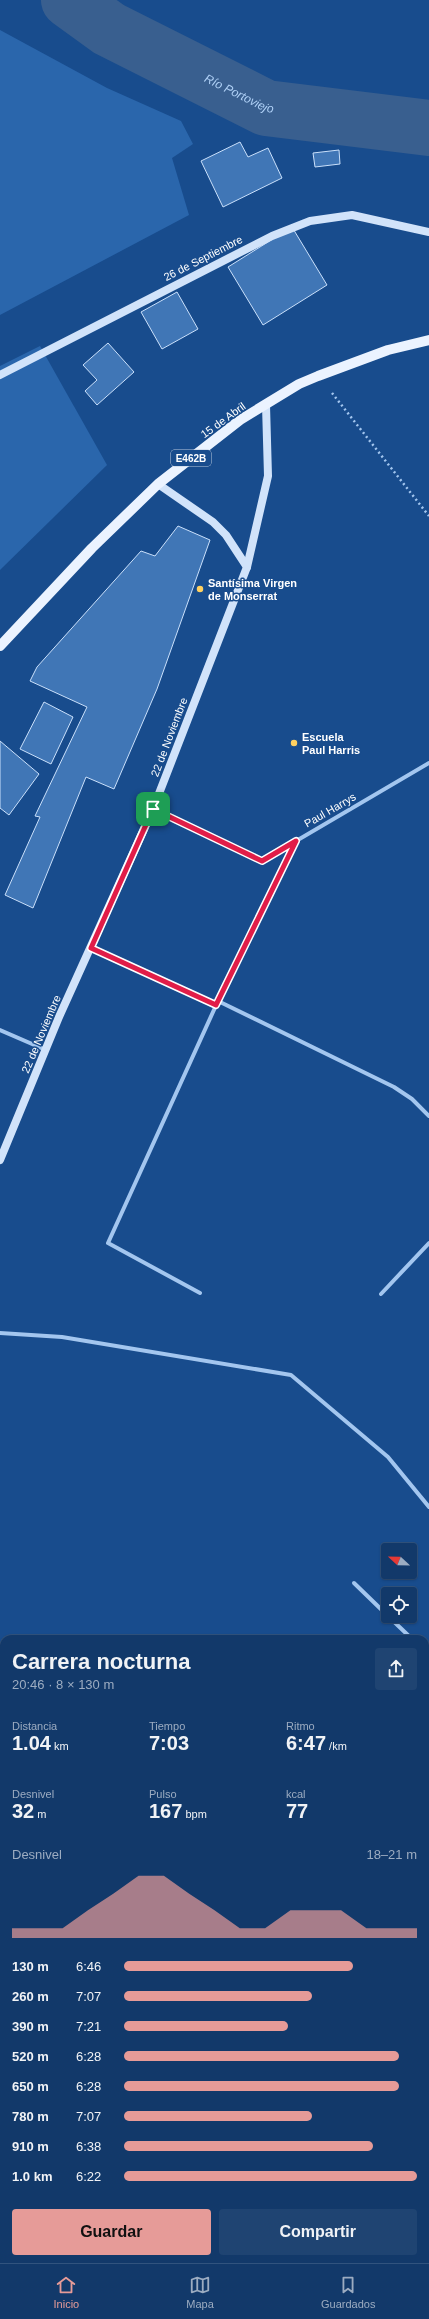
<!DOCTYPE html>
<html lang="es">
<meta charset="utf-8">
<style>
:root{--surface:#12396a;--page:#1f4472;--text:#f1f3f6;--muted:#9cacc1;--line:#31537e;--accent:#e69b98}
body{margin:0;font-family:Arial,sans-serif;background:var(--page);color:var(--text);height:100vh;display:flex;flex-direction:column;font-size:15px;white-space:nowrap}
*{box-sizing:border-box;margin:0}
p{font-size:13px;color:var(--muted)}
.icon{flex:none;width:22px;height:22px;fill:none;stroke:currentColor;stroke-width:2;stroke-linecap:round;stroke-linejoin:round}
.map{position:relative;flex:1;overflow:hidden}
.details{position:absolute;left:0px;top:1635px;width:429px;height:628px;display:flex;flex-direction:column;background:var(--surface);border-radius:12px 12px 0 0;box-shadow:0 1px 3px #0004,0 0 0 1px var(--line)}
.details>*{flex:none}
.needle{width:26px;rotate:292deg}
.buttons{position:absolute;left:381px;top:1543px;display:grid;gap:8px}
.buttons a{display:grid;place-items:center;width:36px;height:36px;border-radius:4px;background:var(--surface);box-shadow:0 1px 3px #0004,0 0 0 1px var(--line);font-size:20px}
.pin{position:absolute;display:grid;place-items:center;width:34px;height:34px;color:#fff;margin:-17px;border-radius:8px;box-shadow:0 2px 6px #0006}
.round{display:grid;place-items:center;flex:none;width:42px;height:42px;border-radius:4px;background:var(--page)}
.summary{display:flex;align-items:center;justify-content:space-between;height:68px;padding:0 12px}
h1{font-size:22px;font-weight:700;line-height:30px}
.stats{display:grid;grid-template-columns:repeat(3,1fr);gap:6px;height:68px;padding:4px 12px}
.stats div{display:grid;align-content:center}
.stats b{font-size:20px;font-weight:700}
.stats small{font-size:11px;font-weight:400}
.stats p{font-size:11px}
.chart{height:112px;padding:8px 12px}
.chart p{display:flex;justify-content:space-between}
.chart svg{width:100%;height:72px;margin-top:4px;fill:var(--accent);opacity:.7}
.button{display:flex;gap:8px;margin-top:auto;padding:8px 12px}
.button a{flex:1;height:46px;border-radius:4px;background:var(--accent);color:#111;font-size:16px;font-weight:700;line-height:46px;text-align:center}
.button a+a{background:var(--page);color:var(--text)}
ul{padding:0 12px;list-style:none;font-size:13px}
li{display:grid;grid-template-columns:64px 48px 1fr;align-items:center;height:30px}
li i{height:10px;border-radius:5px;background:var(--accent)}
.menu{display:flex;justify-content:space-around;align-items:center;height:56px;border-top:1px solid var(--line);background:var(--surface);font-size:11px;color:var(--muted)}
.menu a{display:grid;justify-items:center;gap:2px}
.menu .current{color:var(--accent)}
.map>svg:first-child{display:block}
.green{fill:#2a66ac}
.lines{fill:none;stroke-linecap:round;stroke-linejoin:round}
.river{stroke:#395f8f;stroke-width:56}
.building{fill:#4076b6;stroke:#cae0fb}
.path{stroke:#a3c6ef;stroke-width:2.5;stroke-dasharray:2 3;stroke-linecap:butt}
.lane{stroke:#a3c6ef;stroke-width:3}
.street{stroke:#a3c6ef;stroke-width:4}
.secondary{stroke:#d1e3fa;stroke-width:8}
.primary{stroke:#ebf3ff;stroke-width:10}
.route-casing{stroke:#fff;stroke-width:8}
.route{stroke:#e11d48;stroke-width:5}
.poi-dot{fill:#ffd161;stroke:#184c8d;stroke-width:1.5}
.labels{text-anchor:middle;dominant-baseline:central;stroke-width:3;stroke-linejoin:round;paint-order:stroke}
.shield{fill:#184c8d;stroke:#bac9dd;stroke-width:1}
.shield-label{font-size:10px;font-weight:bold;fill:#fff}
.street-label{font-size:11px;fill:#fff;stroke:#184c8d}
.poi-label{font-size:11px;font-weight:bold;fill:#fff;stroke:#184c8d;text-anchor:start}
.water-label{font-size:12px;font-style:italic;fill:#afd0f6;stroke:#184c8d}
</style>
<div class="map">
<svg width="429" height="2263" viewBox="0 0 429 2263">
<rect width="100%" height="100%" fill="#184c8d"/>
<g class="green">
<polygon points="0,30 107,88 181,121 193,144 172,158 189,215 0,315"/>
<polygon points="40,346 107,465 0,570 0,366"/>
<polygon points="425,1825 429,1829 429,2263 199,2263 199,2259 425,2259"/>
</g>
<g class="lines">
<path class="river" id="s1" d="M69,0L109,29L266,108L429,128"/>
</g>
<g class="building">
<polygon points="240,142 248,157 268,148 282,178 223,207 201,161"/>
<polygon points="339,150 340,164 315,167 313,153"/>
<polygon points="292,227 327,285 263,325 228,267"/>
<polygon points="177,292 198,329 162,349 141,312"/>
<polygon points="108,343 134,372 97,405 85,391 97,380 83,365"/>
<polygon points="178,526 210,540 157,689 114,789 86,777 33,908 5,895 40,817 35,816 87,707 30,681 37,667 141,551 155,556"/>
<polygon points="44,702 73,717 51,764 20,749"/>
<polygon points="0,741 39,774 9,815 0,808"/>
</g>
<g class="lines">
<polyline class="path" points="332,393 429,516"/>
<polyline class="lane" points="0,2208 4,2210"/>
<g class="street">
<polyline points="153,809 262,861 429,763"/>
<polyline points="91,948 216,1005 218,1001 394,1087 412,1099 429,1116"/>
<polyline points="0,1030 46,1050"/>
<polyline points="200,1293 108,1243 218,1001 296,841"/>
<polyline points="381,1294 429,1243"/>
<polyline points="0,1333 62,1337 291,1375 388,1457 429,1507"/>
<polyline points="354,1583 388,1616"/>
<polyline points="388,1616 412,1639"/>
<polyline points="425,1649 429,1651"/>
<polyline points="425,1696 429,1692"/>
<polyline points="0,1731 4,1732"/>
<polyline points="0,1840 4,1841"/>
<polyline points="0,2004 4,2006"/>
</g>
<g class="secondary">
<polyline points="0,375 272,236 310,221 352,215 429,232"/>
<polyline points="247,567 268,476 266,405"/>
<polyline points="0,1160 59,1017 153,809 247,567 226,535 213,522 158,484"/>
</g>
<polyline class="primary" points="0,646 92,548 158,484 240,420 299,384 318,376 388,350 429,340"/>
</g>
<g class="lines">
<g class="route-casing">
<polygon id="route" points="153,809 262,861 296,841 216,1005 91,948"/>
</g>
<use href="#route" class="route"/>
</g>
<g class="poi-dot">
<circle cx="200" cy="589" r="4"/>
<circle cx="294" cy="743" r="4"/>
</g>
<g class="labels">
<rect class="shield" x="171" y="450" width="40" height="16" rx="3"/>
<g class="shield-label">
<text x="191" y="458">E462B</text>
</g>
<g class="street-label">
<text transform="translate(203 258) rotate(-27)">26 de Septiembre</text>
<text transform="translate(223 420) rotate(-36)">15 de Abril</text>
<text transform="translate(169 737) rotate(-69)">22 de Noviembre</text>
<text transform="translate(330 810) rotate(-30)">Paul Harrys</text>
<text transform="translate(41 1034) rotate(-67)">22 de Noviembre</text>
</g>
<g class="poi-label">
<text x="208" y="583">Santísima Virgen<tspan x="208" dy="13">de Monserrat</tspan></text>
<text x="302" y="737">Escuela<tspan x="302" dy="13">Paul Harris</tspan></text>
</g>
<g class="water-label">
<text stroke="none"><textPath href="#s1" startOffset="195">Río Portoviejo</textPath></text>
</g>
</g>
</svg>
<div class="buttons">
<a><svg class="needle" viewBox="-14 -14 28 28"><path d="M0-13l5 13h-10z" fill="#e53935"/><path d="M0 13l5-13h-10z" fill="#9cacc1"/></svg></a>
<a><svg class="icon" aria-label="locate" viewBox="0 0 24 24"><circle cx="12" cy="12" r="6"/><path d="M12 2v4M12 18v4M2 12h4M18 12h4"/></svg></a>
</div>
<div class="pin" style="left:153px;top:809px;background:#1e9e55"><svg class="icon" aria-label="arrive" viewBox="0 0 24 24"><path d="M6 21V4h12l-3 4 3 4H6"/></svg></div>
<section class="details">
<div class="summary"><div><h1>Carrera nocturna</h1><p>20:46 · 8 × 130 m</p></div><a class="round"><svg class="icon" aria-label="share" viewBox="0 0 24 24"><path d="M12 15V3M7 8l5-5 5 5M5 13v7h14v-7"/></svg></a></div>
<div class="stats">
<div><p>Distancia</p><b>1.04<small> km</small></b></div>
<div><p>Tiempo</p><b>7:03</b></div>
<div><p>Ritmo</p><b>6:47<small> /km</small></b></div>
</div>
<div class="stats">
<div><p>Desnivel</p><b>32<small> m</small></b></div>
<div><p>Pulso</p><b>167<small> bpm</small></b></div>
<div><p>kcal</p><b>77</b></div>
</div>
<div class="chart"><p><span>Desnivel</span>18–21 m</p>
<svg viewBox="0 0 160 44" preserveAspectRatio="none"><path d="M0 44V38L10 38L20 38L30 27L40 17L50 6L60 6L70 17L80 27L90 38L100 38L110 27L120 27L130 27L140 38L150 38L160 38V44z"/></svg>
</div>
<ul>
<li><b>130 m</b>6:46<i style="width:78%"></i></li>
<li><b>260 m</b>7:07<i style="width:64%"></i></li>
<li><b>390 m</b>7:21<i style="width:56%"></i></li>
<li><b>520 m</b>6:28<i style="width:94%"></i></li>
<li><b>650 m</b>6:28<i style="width:94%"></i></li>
<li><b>780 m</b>7:07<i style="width:64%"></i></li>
<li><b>910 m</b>6:38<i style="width:85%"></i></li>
<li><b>1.0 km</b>6:22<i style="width:100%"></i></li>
</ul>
<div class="button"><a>Guardar</a><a>Compartir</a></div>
</section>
</div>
<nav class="menu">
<a class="current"><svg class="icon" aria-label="home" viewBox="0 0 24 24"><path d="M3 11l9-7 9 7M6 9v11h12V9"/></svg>Inicio</a>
<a><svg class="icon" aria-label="map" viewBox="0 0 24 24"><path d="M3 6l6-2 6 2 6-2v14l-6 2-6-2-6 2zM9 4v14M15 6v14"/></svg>Mapa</a>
<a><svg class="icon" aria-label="saved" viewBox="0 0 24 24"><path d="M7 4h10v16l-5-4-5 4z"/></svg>Guardados</a>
</nav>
